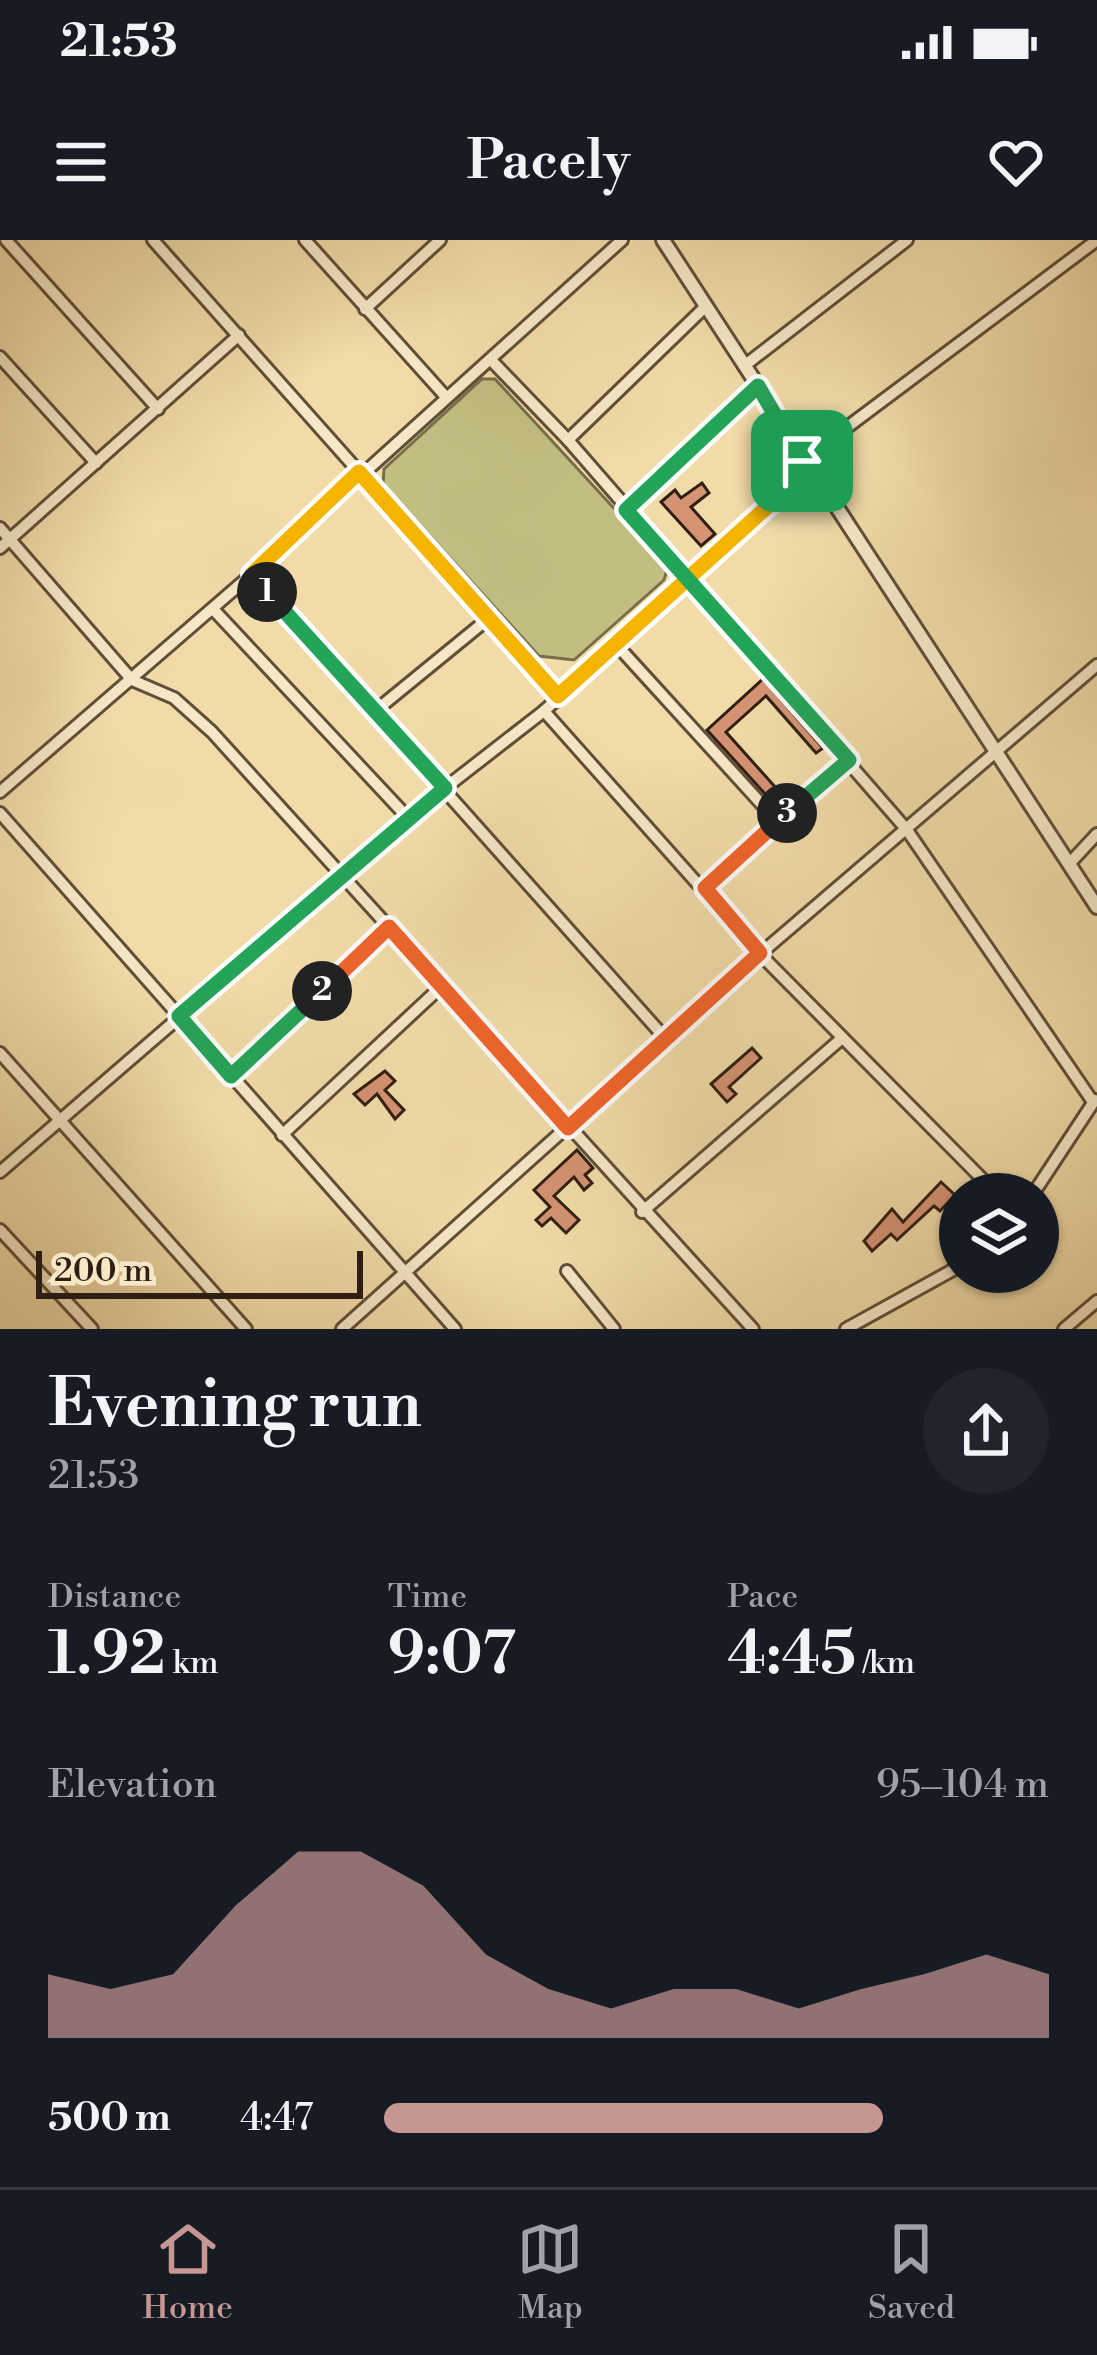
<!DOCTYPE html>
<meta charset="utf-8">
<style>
:root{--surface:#171b24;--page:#20242c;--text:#f1f3f6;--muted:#9ea1a6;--line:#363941;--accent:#c59692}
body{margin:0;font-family:"Libre Bodoni",serif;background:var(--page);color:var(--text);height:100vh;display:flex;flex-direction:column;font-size:45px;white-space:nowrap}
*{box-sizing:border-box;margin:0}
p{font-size:39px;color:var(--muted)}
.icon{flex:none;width:66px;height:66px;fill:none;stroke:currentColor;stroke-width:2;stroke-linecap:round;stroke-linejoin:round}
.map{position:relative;height:1089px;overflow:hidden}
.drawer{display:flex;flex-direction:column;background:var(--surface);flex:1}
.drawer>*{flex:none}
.controls{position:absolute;left:939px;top:933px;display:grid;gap:24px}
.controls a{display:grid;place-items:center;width:120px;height:120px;border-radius:50%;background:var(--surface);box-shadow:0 3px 9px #0004;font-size:60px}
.scale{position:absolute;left:36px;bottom:30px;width:327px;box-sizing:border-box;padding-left:12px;border:6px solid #2f1f12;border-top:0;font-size:33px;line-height:42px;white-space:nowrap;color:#2f1f12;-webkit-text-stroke:9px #f6e8c7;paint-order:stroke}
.pin{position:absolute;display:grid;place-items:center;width:102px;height:102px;color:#fff;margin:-51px;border-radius:24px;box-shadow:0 6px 18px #0006}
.km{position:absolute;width:60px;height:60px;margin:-30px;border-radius:50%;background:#222;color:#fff;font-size:33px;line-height:60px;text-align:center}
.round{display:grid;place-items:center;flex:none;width:126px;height:126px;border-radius:63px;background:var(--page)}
.overview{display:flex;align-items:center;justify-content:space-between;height:204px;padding:0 48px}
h1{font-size:66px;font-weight:600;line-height:90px}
.metrics{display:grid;grid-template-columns:repeat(3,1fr);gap:18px;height:204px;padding:12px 48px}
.metrics div{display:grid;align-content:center}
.metrics b{font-size:60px;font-weight:600}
.metrics small{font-size:33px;font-weight:400}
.metrics p{font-size:33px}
.chart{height:336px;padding:24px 48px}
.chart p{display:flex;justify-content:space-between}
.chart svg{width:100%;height:216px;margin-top:12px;fill:var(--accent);opacity:.7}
ul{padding:0 48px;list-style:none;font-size:39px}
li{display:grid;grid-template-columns:192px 144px 1fr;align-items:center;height:90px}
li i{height:30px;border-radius:15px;background:var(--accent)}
.status{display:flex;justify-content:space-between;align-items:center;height:84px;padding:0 60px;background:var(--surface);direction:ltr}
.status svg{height:33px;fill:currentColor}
header{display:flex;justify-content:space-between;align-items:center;height:156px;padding:0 48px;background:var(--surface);font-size:54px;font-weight:600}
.menu{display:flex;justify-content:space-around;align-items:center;height:168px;border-top:3px solid var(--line);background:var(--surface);font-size:33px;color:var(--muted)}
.menu a{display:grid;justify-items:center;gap:6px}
.menu .current{color:var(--accent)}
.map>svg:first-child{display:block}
.green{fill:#c2be82;stroke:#786e4a;stroke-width:3}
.building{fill:#d59373;stroke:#2f1f12;stroke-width:3}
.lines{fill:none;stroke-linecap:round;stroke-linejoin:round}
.minor-casing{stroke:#604e38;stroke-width:16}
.tertiary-casing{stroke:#604e38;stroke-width:18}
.minor{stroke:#f6e8c7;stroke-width:10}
.tertiary{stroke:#f6e8c7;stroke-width:12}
.split-1-casing{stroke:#fff;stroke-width:24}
.split-2-casing{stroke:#fff;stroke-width:24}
.split-3-casing{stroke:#fff;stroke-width:24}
.split-4-casing{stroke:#fff;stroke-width:24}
.split-1{stroke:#f5b400;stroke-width:15}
.split-2{stroke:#22a559;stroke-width:15}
.split-3{stroke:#f0652b;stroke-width:15}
.split-4{stroke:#22a559;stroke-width:15}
</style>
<div class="status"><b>21:53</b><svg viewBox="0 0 49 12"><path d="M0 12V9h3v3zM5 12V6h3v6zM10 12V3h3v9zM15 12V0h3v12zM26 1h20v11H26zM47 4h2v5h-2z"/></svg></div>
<header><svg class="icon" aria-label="menu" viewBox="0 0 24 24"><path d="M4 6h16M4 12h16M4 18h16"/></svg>Pacely<svg class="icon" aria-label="heart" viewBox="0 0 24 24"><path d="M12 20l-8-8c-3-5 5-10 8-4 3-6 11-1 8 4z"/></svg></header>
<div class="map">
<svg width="1097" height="1089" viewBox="0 0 1097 1089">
<rect width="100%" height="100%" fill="#f1dca9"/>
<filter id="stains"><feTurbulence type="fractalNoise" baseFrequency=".00167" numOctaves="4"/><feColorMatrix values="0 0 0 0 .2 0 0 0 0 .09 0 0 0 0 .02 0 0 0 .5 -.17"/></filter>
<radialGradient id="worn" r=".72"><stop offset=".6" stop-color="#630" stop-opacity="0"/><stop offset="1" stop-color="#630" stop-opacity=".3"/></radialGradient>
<polygon class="green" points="482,139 495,139 668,327 664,340 574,420 539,416 383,244 384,229"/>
<g class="building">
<polygon points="702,243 709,253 691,267 715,294 701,306 661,262 675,250 681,258"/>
<polygon points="763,439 823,508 816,513 766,456 726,492 776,548 767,556 707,490"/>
<polygon points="752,808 761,818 729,847 736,854 727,862 711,844"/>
<polygon points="385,831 395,841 385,850 404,870 395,879 377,854 365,865 354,854"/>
<polygon points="577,910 593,928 585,935 592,943 584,950 574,937 554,956 579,980 566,993 551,978 542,986 536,980 550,967 534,950"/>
<polygon points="941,942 955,955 940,971 934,966 897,1000 891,994 872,1011 864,1001 892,969 903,982"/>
</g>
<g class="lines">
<g class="minor-casing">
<g id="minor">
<polyline points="6,0 158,169"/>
<polyline points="153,0 558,456"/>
<polyline points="305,0 446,157"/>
<polyline points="365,69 440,0"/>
<polyline points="0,117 96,223"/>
<polyline points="491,120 568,200 907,590 1093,862"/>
<polyline points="744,126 907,0"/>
<polyline points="568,200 705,67"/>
<polyline points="802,221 1097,0"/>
<polyline points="626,270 758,146"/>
<polyline points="0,288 132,440 174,458 212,492 753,1089"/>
<polyline points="0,308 239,95"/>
<polyline points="252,334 665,798"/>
<polyline points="213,369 409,579"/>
<polyline points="614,402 777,581"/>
<polyline points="544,471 760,714 997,954"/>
<polyline points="374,472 489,378"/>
<polyline points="0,552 252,334 622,0"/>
<polyline points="0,573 455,1089"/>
<polyline points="1069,624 1097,594"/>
<polyline points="705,648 849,520"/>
<polyline points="0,813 246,1089"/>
<polyline points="231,836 389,687"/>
<polyline points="282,895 443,745"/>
<polyline points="0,932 445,548 544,471 809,230"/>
<polyline points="1033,954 1095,860"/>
<polyline points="642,972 841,799"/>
<polyline points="0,990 92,1089"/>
<polyline points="567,1031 614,1089"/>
<polyline points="342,1089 760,714 1097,425"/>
<polyline points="846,1089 960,1026"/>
<polyline points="1064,1089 1097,1061"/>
</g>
</g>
<g class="tertiary-casing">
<polyline id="tertiary" points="663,0 1097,667"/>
</g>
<use href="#minor" class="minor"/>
<use href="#tertiary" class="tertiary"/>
</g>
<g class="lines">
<g class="split-1-casing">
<polyline id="split-1" points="267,352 252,334 359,232 558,456 808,230 802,221"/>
</g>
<g class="split-2-casing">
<polyline id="split-2" points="267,352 445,548 179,776 231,836 322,751"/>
</g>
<g class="split-3-casing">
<polyline id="split-3" points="322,751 389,687 568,888 760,713 705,648 787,573"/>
</g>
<g class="split-4-casing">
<polyline id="split-4" points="787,573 849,520 626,270 758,146 802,221"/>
</g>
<use href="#split-1" class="split-1"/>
<use href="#split-2" class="split-2"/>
<use href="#split-3" class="split-3"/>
<use href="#split-4" class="split-4"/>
</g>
<rect width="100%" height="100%" filter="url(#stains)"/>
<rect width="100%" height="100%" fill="url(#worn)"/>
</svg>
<div class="controls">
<a><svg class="icon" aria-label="layers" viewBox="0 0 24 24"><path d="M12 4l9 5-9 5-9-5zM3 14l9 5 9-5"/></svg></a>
</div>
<div class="scale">200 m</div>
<div class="pin" style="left:802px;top:221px;background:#1e9e55"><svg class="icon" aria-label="arrive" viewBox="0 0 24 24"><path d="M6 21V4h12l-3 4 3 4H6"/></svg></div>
<b class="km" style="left:267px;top:352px">1</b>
<b class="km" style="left:322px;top:751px">2</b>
<b class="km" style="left:787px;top:573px">3</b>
</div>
<section class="drawer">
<div class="overview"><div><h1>Evening run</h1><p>21:53</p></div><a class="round"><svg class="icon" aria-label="share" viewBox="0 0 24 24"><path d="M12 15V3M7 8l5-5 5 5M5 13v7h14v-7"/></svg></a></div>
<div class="metrics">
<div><p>Distance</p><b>1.92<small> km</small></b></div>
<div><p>Time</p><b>9:07</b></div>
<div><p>Pace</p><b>4:45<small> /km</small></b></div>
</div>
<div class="chart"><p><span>Elevation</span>95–104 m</p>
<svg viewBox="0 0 160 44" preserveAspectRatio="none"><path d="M0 44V31L10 34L20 31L30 17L40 6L50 6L60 13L70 27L80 34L90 38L100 34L110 34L120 38L130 34L140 31L150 27L160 31V44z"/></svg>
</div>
<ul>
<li><b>500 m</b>4:47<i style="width:75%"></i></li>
</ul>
</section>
<nav class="menu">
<a class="current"><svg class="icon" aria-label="home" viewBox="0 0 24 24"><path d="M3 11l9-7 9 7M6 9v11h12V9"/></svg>Home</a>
<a><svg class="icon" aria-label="map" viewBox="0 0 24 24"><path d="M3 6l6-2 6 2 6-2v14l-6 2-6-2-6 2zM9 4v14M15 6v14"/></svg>Map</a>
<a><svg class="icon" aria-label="saved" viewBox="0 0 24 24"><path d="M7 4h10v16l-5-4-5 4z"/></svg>Saved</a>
</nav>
